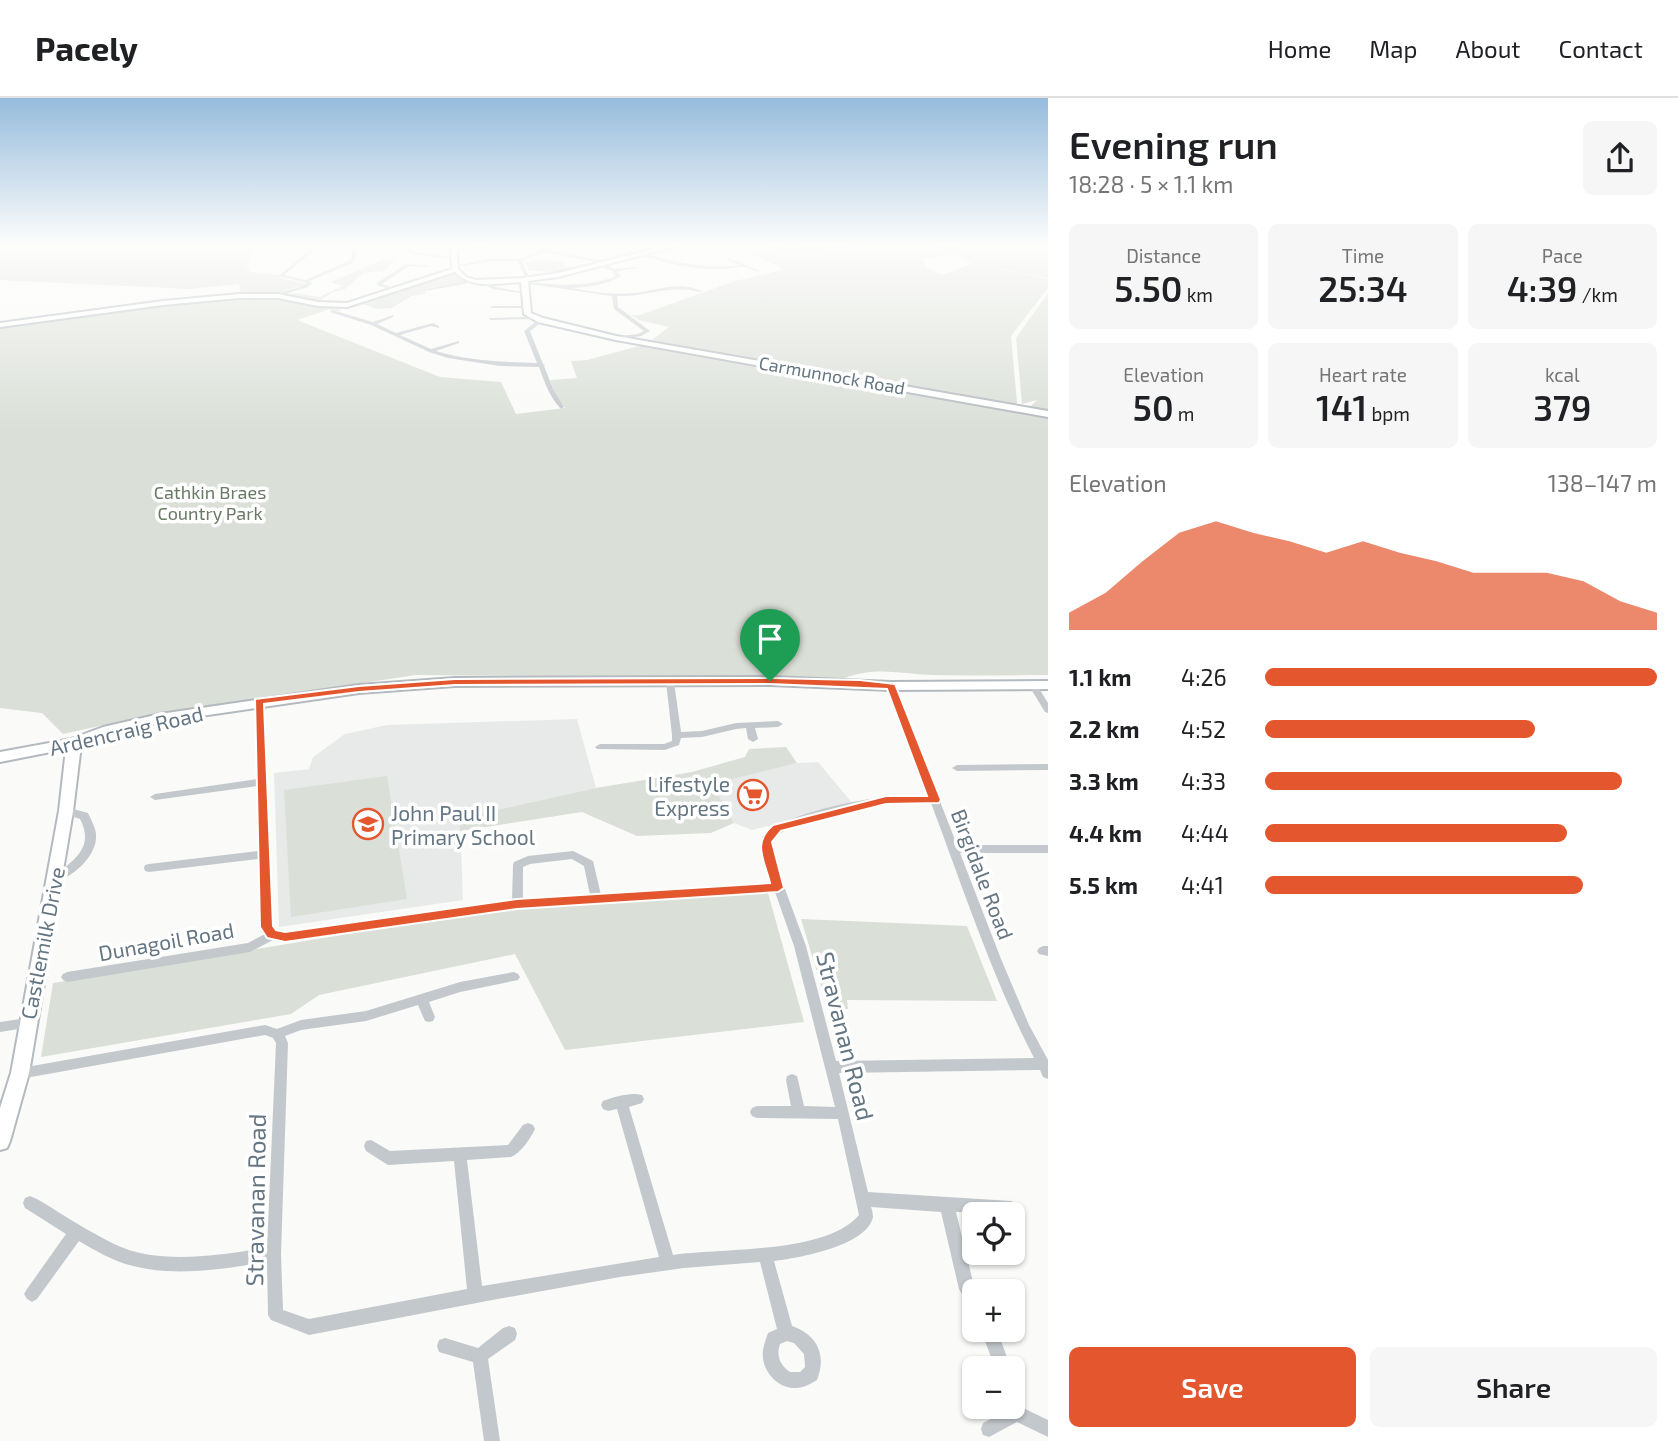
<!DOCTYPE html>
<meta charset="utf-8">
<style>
:root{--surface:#fff;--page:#f6f6f6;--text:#202124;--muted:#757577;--line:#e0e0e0;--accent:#e4572e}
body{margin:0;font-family:"Exo 2",sans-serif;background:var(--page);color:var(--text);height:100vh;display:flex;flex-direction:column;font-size:26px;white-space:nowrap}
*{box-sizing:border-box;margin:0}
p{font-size:23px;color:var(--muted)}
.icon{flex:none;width:38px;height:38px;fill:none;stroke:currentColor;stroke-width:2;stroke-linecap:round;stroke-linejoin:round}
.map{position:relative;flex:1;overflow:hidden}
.side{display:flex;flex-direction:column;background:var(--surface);width:630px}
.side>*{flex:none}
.fabs{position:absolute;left:962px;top:1104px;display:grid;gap:14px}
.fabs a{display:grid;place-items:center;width:63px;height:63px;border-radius:10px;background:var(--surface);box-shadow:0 2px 5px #0004;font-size:35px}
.pin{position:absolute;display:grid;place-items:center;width:60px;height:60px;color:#fff;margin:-72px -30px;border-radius:50% 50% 50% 0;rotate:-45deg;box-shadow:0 0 7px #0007}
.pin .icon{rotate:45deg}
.round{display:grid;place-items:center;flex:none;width:74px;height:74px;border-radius:10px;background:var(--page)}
.head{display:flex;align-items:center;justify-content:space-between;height:119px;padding:0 21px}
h1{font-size:38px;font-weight:600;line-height:52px}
.stats{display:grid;grid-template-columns:repeat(3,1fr);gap:10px;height:119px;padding:7px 21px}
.stats div{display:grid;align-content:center;border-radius:10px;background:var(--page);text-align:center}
.stats b{font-size:35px;font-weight:600}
.stats small{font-size:19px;font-weight:400}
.stats p{font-size:19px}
.chart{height:196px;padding:14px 21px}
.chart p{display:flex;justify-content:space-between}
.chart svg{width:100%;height:126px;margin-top:7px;fill:var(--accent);opacity:.7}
.cta{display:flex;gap:14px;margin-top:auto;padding:14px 21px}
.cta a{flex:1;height:80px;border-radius:10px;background:var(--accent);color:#fff;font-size:28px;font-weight:600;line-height:80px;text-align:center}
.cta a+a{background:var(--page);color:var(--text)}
ul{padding:0 21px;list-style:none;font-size:23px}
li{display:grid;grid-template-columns:112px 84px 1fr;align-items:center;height:52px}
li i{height:18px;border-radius:9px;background:var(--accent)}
header{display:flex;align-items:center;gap:42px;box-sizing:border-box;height:98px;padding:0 35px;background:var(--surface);border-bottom:2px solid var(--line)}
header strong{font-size:33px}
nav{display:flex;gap:38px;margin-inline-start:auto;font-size:24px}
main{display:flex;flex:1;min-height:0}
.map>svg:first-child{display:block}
.built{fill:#e8e9e9}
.green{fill:#dadfd7;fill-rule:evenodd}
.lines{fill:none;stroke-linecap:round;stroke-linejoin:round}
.secondary-casing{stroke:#b3babf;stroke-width:4}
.street{fill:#c3c8cc;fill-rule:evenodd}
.secondary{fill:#fff;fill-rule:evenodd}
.route{fill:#e4572e;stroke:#fff;stroke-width:2;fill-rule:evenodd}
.labels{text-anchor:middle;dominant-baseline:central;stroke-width:7;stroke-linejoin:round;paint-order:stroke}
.far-street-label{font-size:18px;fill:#657683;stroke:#fff}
.far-park-label{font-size:18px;fill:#687a64;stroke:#fff}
.street-label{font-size:21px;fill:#657683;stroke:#fff}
.poi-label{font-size:21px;fill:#657683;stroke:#fff;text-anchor:end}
.near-street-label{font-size:24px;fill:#657683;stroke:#fff}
</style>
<header>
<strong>Pacely</strong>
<nav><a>Home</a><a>Map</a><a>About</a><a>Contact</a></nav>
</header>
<main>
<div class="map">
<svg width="1048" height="1343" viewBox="0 0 1048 1343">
<rect width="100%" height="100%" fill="#fafaf8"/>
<g class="built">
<polygon points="577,621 596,690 460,720 463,802 279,829 274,675 309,671 313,659 345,636 387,627"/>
<polygon points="818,664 853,706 752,732 734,725 711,686 797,665"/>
</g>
<g class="green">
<polygon points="0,145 244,145 250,156 247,169 250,174 280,177 281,180 307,186 274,196 241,197 239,186 190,191 0,182"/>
<path d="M752,145L780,151L761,145H946L963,149L989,145H1048V180L977,166L1048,181V190L1011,238L1017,305L1013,307L625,240L652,242L669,229L639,222L631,217H640L735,183L782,172L778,168L752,156L769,153ZM949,156L967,160V163L971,166L942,177L926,169L922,161Z"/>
<polygon points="386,160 395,162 384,173 363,175 345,191 331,195 317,205 284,197 295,195 319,199 343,188 331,184"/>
<polygon points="532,160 565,164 565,168 577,170 561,174 529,173 525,163 530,164"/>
<polygon points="446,175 455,176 467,184 425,192 425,196 411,198 392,210 377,211 363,206 348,211"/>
<polygon points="1048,195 1048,314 1029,310 1037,302 1022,306 1016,240"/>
<path d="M276,199L339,210L341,214L330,211L297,222L440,279L501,284L516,316L565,310L555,296L550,282L577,280L571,263L587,262L646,246L1048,319V577C1009,577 971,578 932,577C902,576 875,568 845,580L416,577L144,618L63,636L42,615L0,610V229L191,204Z"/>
<polygon points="786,649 797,665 712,686 734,725 711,735 637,738 582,714 460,733 460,720 596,690 692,674 745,659 749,651"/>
<polygon points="387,678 407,801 291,819 284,692"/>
<polygon points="768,795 804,924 565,952 515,856 319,897 291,916 41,959 53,885 510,809"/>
<polygon points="801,821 967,828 997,903 847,902 848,911 828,911"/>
</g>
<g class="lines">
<g class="secondary-casing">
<g id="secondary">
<path d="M450,145H456L458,171L466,179L476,182L523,180L558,175L678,145H688L558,179L528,183L531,215L543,220L616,238L1048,313V319L616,242L538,224L524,216L521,184C499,185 472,192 455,174L347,209L318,208L278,200H239L163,207L0,229V225L163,203L239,196H278L318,204L347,205L452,171Z"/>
<polygon points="770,579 891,584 1048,583 1048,591 891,592 770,587 455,588 359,595 160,624 112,635 81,647 73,713 29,975 10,1043 7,1050 0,1052 0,1010 11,975 59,713 66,651 0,664 0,654 71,641 103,629 160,616 359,587 455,580"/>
</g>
</g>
<g class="street">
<polygon points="408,145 412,145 410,148 414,154 455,160 453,161 412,156 406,148"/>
<path d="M558,145H564L548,152L604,163V165H601L614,171L636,169L638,170L617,173L621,178C606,187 589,189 572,190C592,194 612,197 632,195C657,193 678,182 702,193L700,194C669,186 647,199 617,198L618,209L650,233L641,238L616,242L614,241V239L638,236L644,233L614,211L612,198L524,185L526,184C557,187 587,190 616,178L612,173L595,166L596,164L545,154L522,163L530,181L528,182L526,181L518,163H492L455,169L453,168L492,161H520Z"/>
<path d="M758,145L783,150H798L875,145C865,148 853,148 842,150C815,153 783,158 758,145Z"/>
<polygon points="904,145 918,145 974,152 972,153"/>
<path d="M317,146L355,147L356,159L353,165L309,183L312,185L308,189L276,199V197C286,191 297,192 307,185L279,178ZM319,148L352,149V159L349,163L305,182L284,177Z"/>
<polygon points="487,148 493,152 493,154 491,154 486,150 452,152 450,151"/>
<path d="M642,155C674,164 706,172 740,167L727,162L729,160L760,173C754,174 751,170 745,169C737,168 726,172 717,171C691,171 665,165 641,157Z"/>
<polygon points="406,166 429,168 427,169 409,168 382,186 399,192 399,194 377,187 377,185"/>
<polygon points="472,182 474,184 426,193 424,192"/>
<polygon points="482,183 496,189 528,195 526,196 493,191 480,185"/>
<polygon points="492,208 527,208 529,209 527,210 490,210"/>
<path d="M332,212L373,224L393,217V219L377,226L396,235L433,225L439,228V230L431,228L400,237L431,251L459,243V245L436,253C469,263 503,264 537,265L524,233L539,221H543V223L530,233L543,266L545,267L544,268L554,293L564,309L561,311C550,300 544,283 539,269L500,268L448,260L429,254L371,227L330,214Z"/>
<polygon points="533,219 535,221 491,222 489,221 491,220"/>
<polygon points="670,581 674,584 681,634 702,633 736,625 778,623 783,626 778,629 755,630 758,641 753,644 748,641 746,630 736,631 702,639 681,640 679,647 665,652 597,651 595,649 600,646 664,646 672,643 672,637 666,584"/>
<polygon points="1032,583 1035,584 1048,605 1048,615 1045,614 1028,586"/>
<path d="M891,585L895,588L957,747H1048V755H960L1001,861L1029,927L1048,962V981L1043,979L1040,972L839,975L868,1094L1011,1103L1016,1105L1018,1110L1016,1115L1012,1116L956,1114L974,1188L977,1194H975V1213L970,1210L959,1191L941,1114L871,1109C872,1111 873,1117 873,1119C867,1148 798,1160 774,1163L792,1228C817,1237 827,1256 817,1282C810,1286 804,1290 796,1290C777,1291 760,1271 763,1252C764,1246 766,1241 768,1235L777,1231L760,1164L684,1170L620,1179L487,1203L309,1237L271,1222L268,1217L267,1164C224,1171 176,1179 133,1168C113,1163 96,1153 79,1143L37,1201L32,1204L27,1201L24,1196L27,1191L66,1136L25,1110L23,1105L25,1100L30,1098C40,1102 49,1108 58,1114C76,1125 94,1136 114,1146C160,1168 218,1157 267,1150L276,945L273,940L265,937L20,981L15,979L14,975L15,971L265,927L277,931L301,922L366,913L460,884L514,874L518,876L520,879L518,882L460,894L429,904L435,919L433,923L429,924L425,923L418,907L366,923L301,932L285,938L288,945L281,1156L283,1212L309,1221L467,1191L454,1063L388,1067L366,1053L364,1048L366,1043L371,1042L390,1053L508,1047L523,1027L528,1025L533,1027L535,1031C530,1041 521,1055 511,1059L467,1062L482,1188L659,1159L617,1011L608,1013L603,1011L601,1007L603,1003C614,999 631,994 642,997L644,1001L642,1005L629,1009L673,1157C721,1150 827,1156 859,1117L838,1021L757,1020L752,1018L750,1014L752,1010L757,1008H791L786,982L787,978L792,976L797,978L798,982L804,1008L835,1009L794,848L775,794L517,810L285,844L273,842L250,854L67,884L63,882L61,879L63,876L67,874L248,845L265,836L260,829L259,761L149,774L145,773L144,770L145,767L149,766L258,753L257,688L155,702L150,699L155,696L257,681L255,604L256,602H262L263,604L269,754L270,756L269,758L272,828L275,833L285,834L512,803L513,767L514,764L528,758L573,753L593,763L601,797L772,786L761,753L762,739C781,717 855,702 885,699C899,697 914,698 928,699L887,588ZM886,705H931C963,790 992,879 1034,960L836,963L806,848L771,753L772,741C804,718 848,711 886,705ZM572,761L584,768L590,797L523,801V769L530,766ZM787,1243L794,1245L804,1256L805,1269L800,1274H790C780,1267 776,1258 780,1246Z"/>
<polygon points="1048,666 1048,672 957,673 952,670 957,667"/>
<path d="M66,709L88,715C91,722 95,728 96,736C98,758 73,778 55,785L51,784L50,781L51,778C74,764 95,749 80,721L62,715L61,713L62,711Z"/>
<polygon points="1043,848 1048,848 1048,858 1039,856 1037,853 1039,850"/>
<polygon points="27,920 31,921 33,925 31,929 0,934 0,924"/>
<polygon points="509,1228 515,1230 517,1236 515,1242 488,1261 500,1343 484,1343 473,1264 439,1254 437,1248 439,1242 445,1240 478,1250 503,1230"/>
<polygon points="981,1232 997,1232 1011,1270 995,1270"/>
<polygon points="1017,1307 1048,1322 1048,1339 1017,1324 989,1339 983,1337 981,1331 983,1325"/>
</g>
<use href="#secondary" class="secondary"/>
</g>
<linearGradient id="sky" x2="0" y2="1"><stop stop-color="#96bcdc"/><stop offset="0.44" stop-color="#fdfdfc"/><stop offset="1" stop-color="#fdfdfc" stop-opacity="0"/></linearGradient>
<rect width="1048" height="333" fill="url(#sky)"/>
<path class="route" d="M770,580L860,582L895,586L941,702L939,705L886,706L781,733L772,744L784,790L778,794L517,811L285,844L267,840L260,829L255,601L359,588L455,581ZM770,586L887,591L927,698H886L773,727C752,745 764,761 770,785L517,801L285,834L276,832L273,828L264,606L359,594L455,587Z"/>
<defs>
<g id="supermarket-ring" transform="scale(1.575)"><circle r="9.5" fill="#fff" stroke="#e4572e" stroke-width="1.5"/><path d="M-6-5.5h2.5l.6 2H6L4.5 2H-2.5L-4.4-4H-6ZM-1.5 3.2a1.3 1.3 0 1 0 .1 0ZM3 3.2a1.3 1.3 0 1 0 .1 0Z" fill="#e4572e"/></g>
<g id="school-ring" transform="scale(1.575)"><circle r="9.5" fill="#fff" stroke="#e4572e" stroke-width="1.5"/><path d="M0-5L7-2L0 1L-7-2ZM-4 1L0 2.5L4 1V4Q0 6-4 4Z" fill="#e4572e"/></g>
</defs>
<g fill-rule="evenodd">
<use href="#supermarket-ring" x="753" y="697"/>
<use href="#school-ring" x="368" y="726"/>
</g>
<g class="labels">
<g class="far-street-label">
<text transform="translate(832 277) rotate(10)">Carmunnock Road</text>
</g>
<g class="far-park-label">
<text x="210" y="394">Cathkin Braes<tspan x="210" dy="21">Country Park</tspan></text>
</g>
<g class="street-label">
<text transform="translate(126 632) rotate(-13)">Ardencraig Road</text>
<text transform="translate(983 776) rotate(69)">Birgidale Road</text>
<text transform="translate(166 843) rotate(-10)">Dunagoil Road</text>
<text transform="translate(42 845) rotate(-79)">Castlemilk Drive</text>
</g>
<g class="poi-label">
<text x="730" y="685">Lifestyle<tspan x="730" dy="24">Express</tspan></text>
<text x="391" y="714" text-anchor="start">John Paul II<tspan x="391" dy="24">Primary School</tspan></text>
</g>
<g class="near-street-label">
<text transform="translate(846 938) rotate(76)">Stravanan Road</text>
<text transform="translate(255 1102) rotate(-89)">Stravanan Road</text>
</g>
</g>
</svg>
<div class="fabs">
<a><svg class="icon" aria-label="locate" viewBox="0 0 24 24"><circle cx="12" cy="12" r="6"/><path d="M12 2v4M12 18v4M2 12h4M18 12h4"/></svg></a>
<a>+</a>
<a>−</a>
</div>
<div class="pin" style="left:770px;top:583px;background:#1e9e55"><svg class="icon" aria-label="arrive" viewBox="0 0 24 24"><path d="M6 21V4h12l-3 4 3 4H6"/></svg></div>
</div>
<section class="side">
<div class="head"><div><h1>Evening run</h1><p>18:28 · 5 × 1.1 km</p></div><a class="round"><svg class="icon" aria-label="share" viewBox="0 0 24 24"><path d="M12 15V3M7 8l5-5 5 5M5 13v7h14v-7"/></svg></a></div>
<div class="stats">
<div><p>Distance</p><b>5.50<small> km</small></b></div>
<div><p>Time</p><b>25:34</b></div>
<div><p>Pace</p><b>4:39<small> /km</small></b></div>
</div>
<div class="stats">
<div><p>Elevation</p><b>50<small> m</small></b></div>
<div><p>Heart rate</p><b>141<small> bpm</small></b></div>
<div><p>kcal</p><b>379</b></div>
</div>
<div class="chart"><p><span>Elevation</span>138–147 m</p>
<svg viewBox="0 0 160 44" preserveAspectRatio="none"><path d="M0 44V38L10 31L20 20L30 10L40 6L50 10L60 13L70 17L80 13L90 17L100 20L110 24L120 24L130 24L140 27L150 34L160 38V44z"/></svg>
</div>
<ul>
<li><b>1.1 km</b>4:26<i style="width:100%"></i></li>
<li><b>2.2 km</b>4:52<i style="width:69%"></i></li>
<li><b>3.3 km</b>4:33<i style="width:91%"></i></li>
<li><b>4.4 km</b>4:44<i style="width:77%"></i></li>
<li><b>5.5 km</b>4:41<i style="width:81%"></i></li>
</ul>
<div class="cta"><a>Save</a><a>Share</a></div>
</section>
</main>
